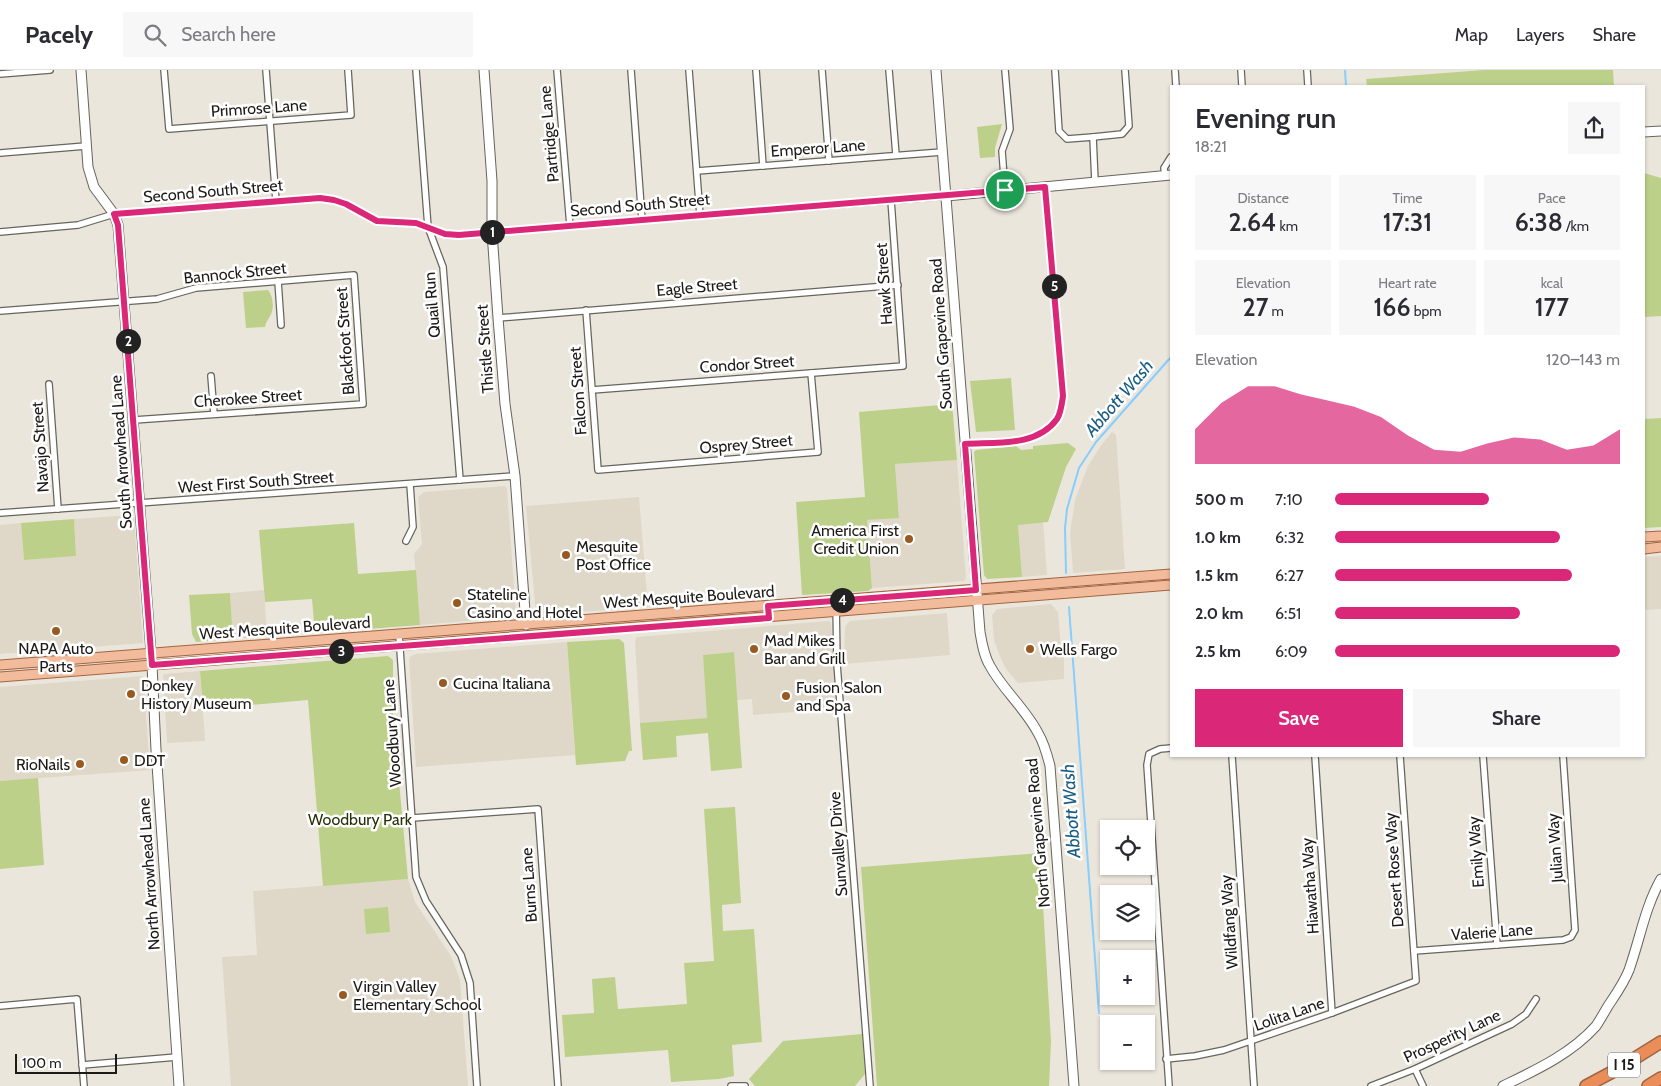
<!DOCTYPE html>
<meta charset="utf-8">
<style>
:root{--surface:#fff;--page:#f7f7f7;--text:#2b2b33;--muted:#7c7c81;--line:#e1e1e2;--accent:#db2777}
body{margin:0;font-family:Cabin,sans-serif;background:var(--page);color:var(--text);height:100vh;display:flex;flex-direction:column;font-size:19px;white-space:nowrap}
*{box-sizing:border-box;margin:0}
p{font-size:16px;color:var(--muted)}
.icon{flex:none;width:28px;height:28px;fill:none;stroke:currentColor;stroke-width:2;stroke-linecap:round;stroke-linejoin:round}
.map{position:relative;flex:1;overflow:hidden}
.drawer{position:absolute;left:1170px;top:15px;width:475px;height:672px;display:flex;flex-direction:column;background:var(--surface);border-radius:0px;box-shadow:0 1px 4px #0004}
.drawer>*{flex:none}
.tools{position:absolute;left:1100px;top:750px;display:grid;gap:10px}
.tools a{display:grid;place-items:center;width:55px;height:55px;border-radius:0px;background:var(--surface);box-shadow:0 1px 4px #0004;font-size:25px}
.scale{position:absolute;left:15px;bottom:12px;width:102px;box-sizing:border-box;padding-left:5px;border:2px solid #1d1b18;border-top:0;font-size:14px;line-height:18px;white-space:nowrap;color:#1d1b18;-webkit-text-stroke:4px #fff;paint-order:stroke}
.pin{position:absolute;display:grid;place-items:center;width:42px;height:42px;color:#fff;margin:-21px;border:2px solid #fff;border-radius:50%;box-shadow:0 1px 5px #0007}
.km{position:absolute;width:25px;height:25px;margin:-12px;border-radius:50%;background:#222;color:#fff;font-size:14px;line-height:25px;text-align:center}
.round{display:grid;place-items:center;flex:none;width:52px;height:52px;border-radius:0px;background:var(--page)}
.head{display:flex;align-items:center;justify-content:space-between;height:85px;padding:0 25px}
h1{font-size:28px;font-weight:600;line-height:38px}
.metrics{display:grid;grid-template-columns:repeat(3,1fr);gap:8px;height:85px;padding:5px 25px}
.metrics div{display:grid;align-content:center;border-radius:0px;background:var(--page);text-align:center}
.metrics b{font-size:25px;font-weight:600}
.metrics small{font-size:14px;font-weight:400}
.metrics p{font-size:14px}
.chart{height:140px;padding:10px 25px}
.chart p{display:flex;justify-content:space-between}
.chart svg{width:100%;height:90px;margin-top:5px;fill:var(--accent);opacity:.7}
.cta{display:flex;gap:10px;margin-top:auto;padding:10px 25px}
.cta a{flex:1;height:58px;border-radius:0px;background:var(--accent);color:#fff;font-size:20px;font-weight:600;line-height:58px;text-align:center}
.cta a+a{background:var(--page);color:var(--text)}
ul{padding:0 25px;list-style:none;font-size:16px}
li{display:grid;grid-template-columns:80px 60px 1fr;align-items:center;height:38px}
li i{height:12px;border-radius:6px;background:var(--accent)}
header{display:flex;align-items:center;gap:30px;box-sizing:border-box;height:70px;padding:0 25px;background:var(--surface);border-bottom:1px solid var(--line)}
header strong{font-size:24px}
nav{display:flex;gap:28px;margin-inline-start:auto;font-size:18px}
.search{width:350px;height:45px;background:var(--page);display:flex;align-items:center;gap:12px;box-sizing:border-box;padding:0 18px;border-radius:0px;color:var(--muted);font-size:19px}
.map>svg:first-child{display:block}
.built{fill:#dfd8c8}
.green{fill:#bcd089}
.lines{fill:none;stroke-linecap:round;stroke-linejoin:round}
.stream{stroke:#87cdfd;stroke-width:2}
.street-casing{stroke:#68655c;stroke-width:8}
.secondary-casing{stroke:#68655c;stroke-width:11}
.primary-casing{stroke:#a26542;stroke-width:11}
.highway-casing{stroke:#a26542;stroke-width:14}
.street{stroke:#fff;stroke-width:5.5}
.secondary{stroke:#fff;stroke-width:9}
.primary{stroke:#f2bb9b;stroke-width:9}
.highway{stroke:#ea8d59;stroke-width:11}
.route-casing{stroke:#fff;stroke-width:10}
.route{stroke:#db2777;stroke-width:6}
.poi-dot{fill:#985a20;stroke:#fff;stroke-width:2}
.labels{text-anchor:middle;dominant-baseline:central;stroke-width:5;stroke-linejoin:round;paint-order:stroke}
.shield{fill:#fff;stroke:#615f5d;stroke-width:1}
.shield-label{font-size:15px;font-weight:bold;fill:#1d1b18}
.street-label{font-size:16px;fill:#1d1b18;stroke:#fff}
.poi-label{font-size:16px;fill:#1d1b18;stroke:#fff;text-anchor:start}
.park-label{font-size:16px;fill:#273008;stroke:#fff}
.water-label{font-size:18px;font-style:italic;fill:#195d85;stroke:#fff}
</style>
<header>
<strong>Pacely</strong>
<div class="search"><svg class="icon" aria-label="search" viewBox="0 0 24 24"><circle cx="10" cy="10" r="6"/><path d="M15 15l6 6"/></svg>Search here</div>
<nav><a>Map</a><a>Layers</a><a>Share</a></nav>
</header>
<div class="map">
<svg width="1661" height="1016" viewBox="0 0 1661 1016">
<rect width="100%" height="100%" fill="#eae6dc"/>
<g class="built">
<polygon points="1112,362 1116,365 1125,499 1073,503 1070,463 1075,430 1088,396 1100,377"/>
<polygon points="957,390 966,508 964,511 872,518 867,450 899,447 895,394"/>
<polygon points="504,416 507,418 516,545 514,547 420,555 414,484 422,474 418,427 424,422"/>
<polygon points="639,427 648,537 540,545 536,543 526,436"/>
<polygon points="131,445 134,447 143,573 0,584 0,455 21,453 24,490 76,486 74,449"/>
<polygon points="1043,452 1047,505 1022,507 1018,454"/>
<polygon points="1661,486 1661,539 1644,540 1644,487"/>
<polygon points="264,520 267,566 233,569 230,523"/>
<polygon points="1051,534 1058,542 1061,581 1064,586 1064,609 1018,613 1006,599 999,584 994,570 992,545 997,539"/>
<polygon points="947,543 950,585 844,594 845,557 850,551"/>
<polygon points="829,551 831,553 837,639 753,645 752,629 737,630 733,582 703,585 708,648 640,653 635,571 637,567"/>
<polygon points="567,572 575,685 416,697 409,589 411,586 415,584"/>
<polygon points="200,601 205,671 167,673 163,605 165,604"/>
<polygon points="143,606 150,700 0,711 0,617"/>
<polygon points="408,809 415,832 451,886 460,910 468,1016 231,1016 222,887 257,885 253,821"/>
</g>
<g class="green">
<polygon points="1484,0 1613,0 1614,16 1367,16 1366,9"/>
<polygon points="1002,54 995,78 995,87 980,88 977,57"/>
<polygon points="1644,103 1661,108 1661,246 1644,247"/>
<path d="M268,220C272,224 274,235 272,241C271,247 266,250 265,257L246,258L243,222Z"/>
<polygon points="1011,308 1015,360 976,362 970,311"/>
<polygon points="952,334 957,390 895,394 899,448 867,450 872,518 868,521 802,525 796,432 865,427 859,342"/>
<polygon points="1661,348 1661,457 1644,458 1644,349"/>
<polygon points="1068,373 1076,379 1066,397 1048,452 1018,455 1022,507 987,509 984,505 974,382 976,380 1016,376 1021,380 1033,379 1033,376"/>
<polygon points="74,449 76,486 24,490 21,453"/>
<polygon points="354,453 358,504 416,500 420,555 315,563 312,529 265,532 259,460"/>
<polygon points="230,523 233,569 196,572 192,564 189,525"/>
<polygon points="619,569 624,573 632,681 629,681 625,691 576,695 567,572"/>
<polygon points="734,582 742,698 711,701 708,663 676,666 677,687 643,690 640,653 707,648 703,585"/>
<polygon points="388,586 393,590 393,646 408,809 323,816 308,630 203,639 200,601"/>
<polygon points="38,708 44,795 0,799 0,711"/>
<polygon points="735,737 741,833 722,835 723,861 754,859 762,972 732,975 734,1006 719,1009 671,1012 668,980 565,987 562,945 594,943 592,909 615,907 618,939 687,934 684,893 714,891 704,739"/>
<polygon points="1040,783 1051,971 1049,1016 877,1016 861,797"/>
<polygon points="388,837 390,862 366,864 364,839"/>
<polygon points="862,964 865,1004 855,1016 755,1016 749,1009 783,971"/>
</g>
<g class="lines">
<g class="stream">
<polyline points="1345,0 1346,16"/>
<polyline points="1066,503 1065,458 1067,439 1079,398 1096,372 1171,287"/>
<polyline points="1069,537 1099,943"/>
</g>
<g class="street-casing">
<g id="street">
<polyline points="164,0 169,59 351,45 348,0"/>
<polyline points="266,0 276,131"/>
<polyline points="416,0 428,157 443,197 460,410"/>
<polyline points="557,0 570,156"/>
<polyline points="631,0 642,150"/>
<polyline points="689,0 700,146"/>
<polyline points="756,0 763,96"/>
<polyline points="822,0 829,91"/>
<polyline points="889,0 896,85"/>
<polyline points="1005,0 1010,59 1002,81 1005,120"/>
<polyline points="1055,0 1059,61 1067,69 1093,67 1095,112"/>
<polyline points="1175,0 1176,16"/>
<polyline points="1241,0 1242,16"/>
<polyline points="1307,0 1308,16"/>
<polyline points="0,4 50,0"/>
<polyline points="1093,67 1122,64 1129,56 1125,0"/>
<polyline points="0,83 86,76"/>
<polyline points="697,101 942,82"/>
<polyline points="1165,106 1164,98 1171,87"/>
<polyline points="0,162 78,155 114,144 320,128 334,130 345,134 377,151 416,153 445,164 459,165 946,126"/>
<polyline points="278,211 281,255"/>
<polyline points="586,240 598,400 818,382 811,303"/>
<polyline points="0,241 157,229 196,218 354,205 363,334 134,350"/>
<polyline points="498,248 898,215"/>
<polyline points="211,306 214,344"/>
<polyline points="49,314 58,439"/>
<polyline points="592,320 903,296 891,130"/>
<path d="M965,374C995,372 1037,377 1057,349C1061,343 1062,333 1063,326L1045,117"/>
<polyline points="0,443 515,406"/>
<polyline points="406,471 413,457 410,414"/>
<polyline points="836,531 837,594 870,1016"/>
<polyline points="399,565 416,807 426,831 461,885 470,913 477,1016"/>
<polyline points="1232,686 1254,1016"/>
<polyline points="1315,686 1332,943"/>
<polyline points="1483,686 1497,875"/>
<polyline points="412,748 538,739 558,1016"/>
<polyline points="1414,881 1563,870 1571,867 1575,860 1563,686"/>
<polyline points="0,936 77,929 84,1016"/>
<polyline points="1166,989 1195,986 1224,980 1332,943 1416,911 1400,686"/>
<polyline points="82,995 177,987"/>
<polyline points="1415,999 1423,1016"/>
<polyline points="731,1016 745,1016"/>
<polyline points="1169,1016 1147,695 1149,684 1160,679 1171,678"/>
<polyline points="1371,1016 1415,999 1512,954 1526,944 1536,929"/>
</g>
</g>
<g class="secondary-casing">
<g id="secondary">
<polyline points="81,0 88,97 94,117 114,144 118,155 152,595 156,680 179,1016"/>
<polyline points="484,0 492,111 492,162 498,248 505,334 515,406 526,555"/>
<path d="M936,0L980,562C982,574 984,586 990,596C1003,620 1025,638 1038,663C1044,673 1047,684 1050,696L1074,1016"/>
<polyline points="1644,62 1661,61"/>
<polyline points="946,126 1171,105"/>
<path d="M1503,1016C1536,1000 1571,984 1596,956C1600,950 1604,943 1608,936C1616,924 1624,913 1629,900C1640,869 1645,837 1661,809"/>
</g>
</g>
<g class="primary-casing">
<g id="primary">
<polyline points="1644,467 1661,466"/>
<polyline points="1644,479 1661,477"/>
<polyline points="0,595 1171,504"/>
<polyline points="0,607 1171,515"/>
</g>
</g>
<g class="highway-casing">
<g id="highway">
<polyline points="1586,1016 1616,1000 1661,972"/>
<polyline points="1648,1016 1661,1008"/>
</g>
</g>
<use href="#street" class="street"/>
<use href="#secondary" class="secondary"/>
<use href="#primary" class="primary"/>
<use href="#highway" class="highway"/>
</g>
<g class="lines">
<g class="route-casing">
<path id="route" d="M1045,117L1063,326C1062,333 1061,343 1057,349C1037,377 996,372 965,374L976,520L768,536L769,548L152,595L118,155L114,144L320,128L334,130L346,134L377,151L416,153L445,164L459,165Z"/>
</g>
<use href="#route" class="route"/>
</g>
<g class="poi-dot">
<circle cx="909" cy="469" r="5"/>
<circle cx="566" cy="485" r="5"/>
<circle cx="457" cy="533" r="5"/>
<circle cx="56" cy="561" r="5"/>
<circle cx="754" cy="579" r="5"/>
<circle cx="1030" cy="579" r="5"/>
<circle cx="443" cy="613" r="5"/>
<circle cx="131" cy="624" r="5"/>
<circle cx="786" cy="626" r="5"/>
<circle cx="124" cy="690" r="5"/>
<circle cx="80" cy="694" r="5"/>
<circle cx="343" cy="925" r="5"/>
</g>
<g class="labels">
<rect class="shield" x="1608" y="982.5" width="32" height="25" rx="4"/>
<g class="shield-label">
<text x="1624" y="995">I 15</text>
</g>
<g class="street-label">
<text transform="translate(259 38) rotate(-4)">Primrose Lane</text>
<text transform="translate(549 64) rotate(-95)">Partridge Lane</text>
<text transform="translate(818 78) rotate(-4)">Emperor Lane</text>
<text transform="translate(213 121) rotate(-5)">Second South Street</text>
<text transform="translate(640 135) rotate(-5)">Second South Street</text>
<text transform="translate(235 203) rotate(-6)">Bannock Street</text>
<text transform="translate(884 214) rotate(-94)">Hawk Street</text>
<text transform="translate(697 217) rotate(-5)">Eagle Street</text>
<text transform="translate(432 235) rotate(-95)">Quail Run</text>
<text transform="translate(941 264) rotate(-94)">South Grapevine Road</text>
<text transform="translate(345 271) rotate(-94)">Blackfoot Street</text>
<text transform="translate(485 279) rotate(-94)">Thistle Street</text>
<text transform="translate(747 294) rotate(-4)">Condor Street</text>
<text transform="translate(578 321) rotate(-94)">Falcon Street</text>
<text transform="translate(248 328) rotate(-4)">Cherokee Street</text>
<text transform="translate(746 374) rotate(-5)">Osprey Street</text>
<text transform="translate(40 377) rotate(-94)">Navajo Street</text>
<text transform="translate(121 382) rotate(-94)">South Arrowhead Lane</text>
<text transform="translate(256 412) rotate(-4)">West First South Street</text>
<text transform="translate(689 527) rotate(-4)">West Mesquite Boulevard</text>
<text transform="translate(285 558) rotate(-4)">West Mesquite Boulevard</text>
<text transform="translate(392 663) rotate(-94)">Woodbury Lane</text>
<text transform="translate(1038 763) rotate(-95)">North Grapevine Road</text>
<text transform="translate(838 774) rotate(-94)">Sunvalley Drive</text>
<text transform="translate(1555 778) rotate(-94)">Julian Way</text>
<text transform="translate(1476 782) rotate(-94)">Emily Way</text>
<text transform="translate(1394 800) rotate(-94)">Desert Rose Way</text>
<text transform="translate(149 804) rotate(-94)">North Arrowhead Lane</text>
<text transform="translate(529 815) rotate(-94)">Burns Lane</text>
<text transform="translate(1310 816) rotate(-94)">Hiawatha Way</text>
<text transform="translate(1229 852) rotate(-94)">Wildfang Way</text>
<text transform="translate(1492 862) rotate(-4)">Valerie Lane</text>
<text transform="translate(1289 944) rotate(-19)">Lolita Lane</text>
<text transform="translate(1452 966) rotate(-25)">Prosperity Lane</text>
</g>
<g class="poi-label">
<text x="899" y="460" text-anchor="end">America First<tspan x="899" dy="18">Credit Union</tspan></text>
<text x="576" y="476">Mesquite<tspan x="576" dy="18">Post Office</tspan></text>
<text x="467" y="524">Stateline<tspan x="467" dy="18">Casino and Hotel</tspan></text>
<text x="764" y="570">Mad Mikes<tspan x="764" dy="18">Bar and Grill</tspan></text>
<text x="56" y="578" text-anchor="middle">NAPA Auto<tspan x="56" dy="18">Parts</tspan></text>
<text x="1040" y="579">Wells Fargo</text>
<text x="453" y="613">Cucina Italiana</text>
<text x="141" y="615">Donkey<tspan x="141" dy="18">History Museum</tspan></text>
<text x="796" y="617">Fusion Salon<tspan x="796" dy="18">and Spa</tspan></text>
<text x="134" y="690">DDT</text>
<text x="70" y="694" text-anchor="end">RioNails</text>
<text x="353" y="916">Virgin Valley<tspan x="353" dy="18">Elementary School</tspan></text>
</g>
<g class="park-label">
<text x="360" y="749">Woodbury Park</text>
</g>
<g class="water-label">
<text transform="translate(1119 328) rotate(-49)">Abbott Wash</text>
<text transform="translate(1071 741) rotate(-94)">Abbott Wash</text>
</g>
</g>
</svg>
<div class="tools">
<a><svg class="icon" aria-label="locate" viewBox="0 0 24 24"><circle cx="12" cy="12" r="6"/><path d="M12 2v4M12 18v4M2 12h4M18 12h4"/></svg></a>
<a><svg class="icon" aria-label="layers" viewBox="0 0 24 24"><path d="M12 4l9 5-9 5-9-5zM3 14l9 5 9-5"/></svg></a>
<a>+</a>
<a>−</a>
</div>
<div class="scale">100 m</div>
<div class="pin" style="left:1005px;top:120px;background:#1e9e55"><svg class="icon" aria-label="arrive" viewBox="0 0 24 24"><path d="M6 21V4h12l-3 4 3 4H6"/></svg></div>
<b class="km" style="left:492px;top:162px">1</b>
<b class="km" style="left:128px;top:271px">2</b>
<b class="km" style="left:341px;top:581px">3</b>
<b class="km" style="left:842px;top:530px">4</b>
<b class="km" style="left:1054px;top:216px">5</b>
<section class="drawer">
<div class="head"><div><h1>Evening run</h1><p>18:21</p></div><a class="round"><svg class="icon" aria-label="share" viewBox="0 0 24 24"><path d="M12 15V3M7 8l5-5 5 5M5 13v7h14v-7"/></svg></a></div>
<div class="metrics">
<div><p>Distance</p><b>2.64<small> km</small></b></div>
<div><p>Time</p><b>17:31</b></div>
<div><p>Pace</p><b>6:38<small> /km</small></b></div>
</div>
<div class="metrics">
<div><p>Elevation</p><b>27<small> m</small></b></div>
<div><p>Heart rate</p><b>166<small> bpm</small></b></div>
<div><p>kcal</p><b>177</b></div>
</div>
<div class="chart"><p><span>Elevation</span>120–143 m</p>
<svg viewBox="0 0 160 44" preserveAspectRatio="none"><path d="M0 44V27L10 14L20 6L30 6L40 10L50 13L60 16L70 21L80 30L90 37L100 38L110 34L120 31L130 32L140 37L150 35L160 27V44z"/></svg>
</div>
<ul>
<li><b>500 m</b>7:10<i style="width:54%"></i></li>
<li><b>1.0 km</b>6:32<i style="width:79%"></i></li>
<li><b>1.5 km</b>6:27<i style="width:83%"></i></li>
<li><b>2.0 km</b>6:51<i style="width:65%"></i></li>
<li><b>2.5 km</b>6:09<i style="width:100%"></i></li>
</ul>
<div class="cta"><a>Save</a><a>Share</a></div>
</section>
</div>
